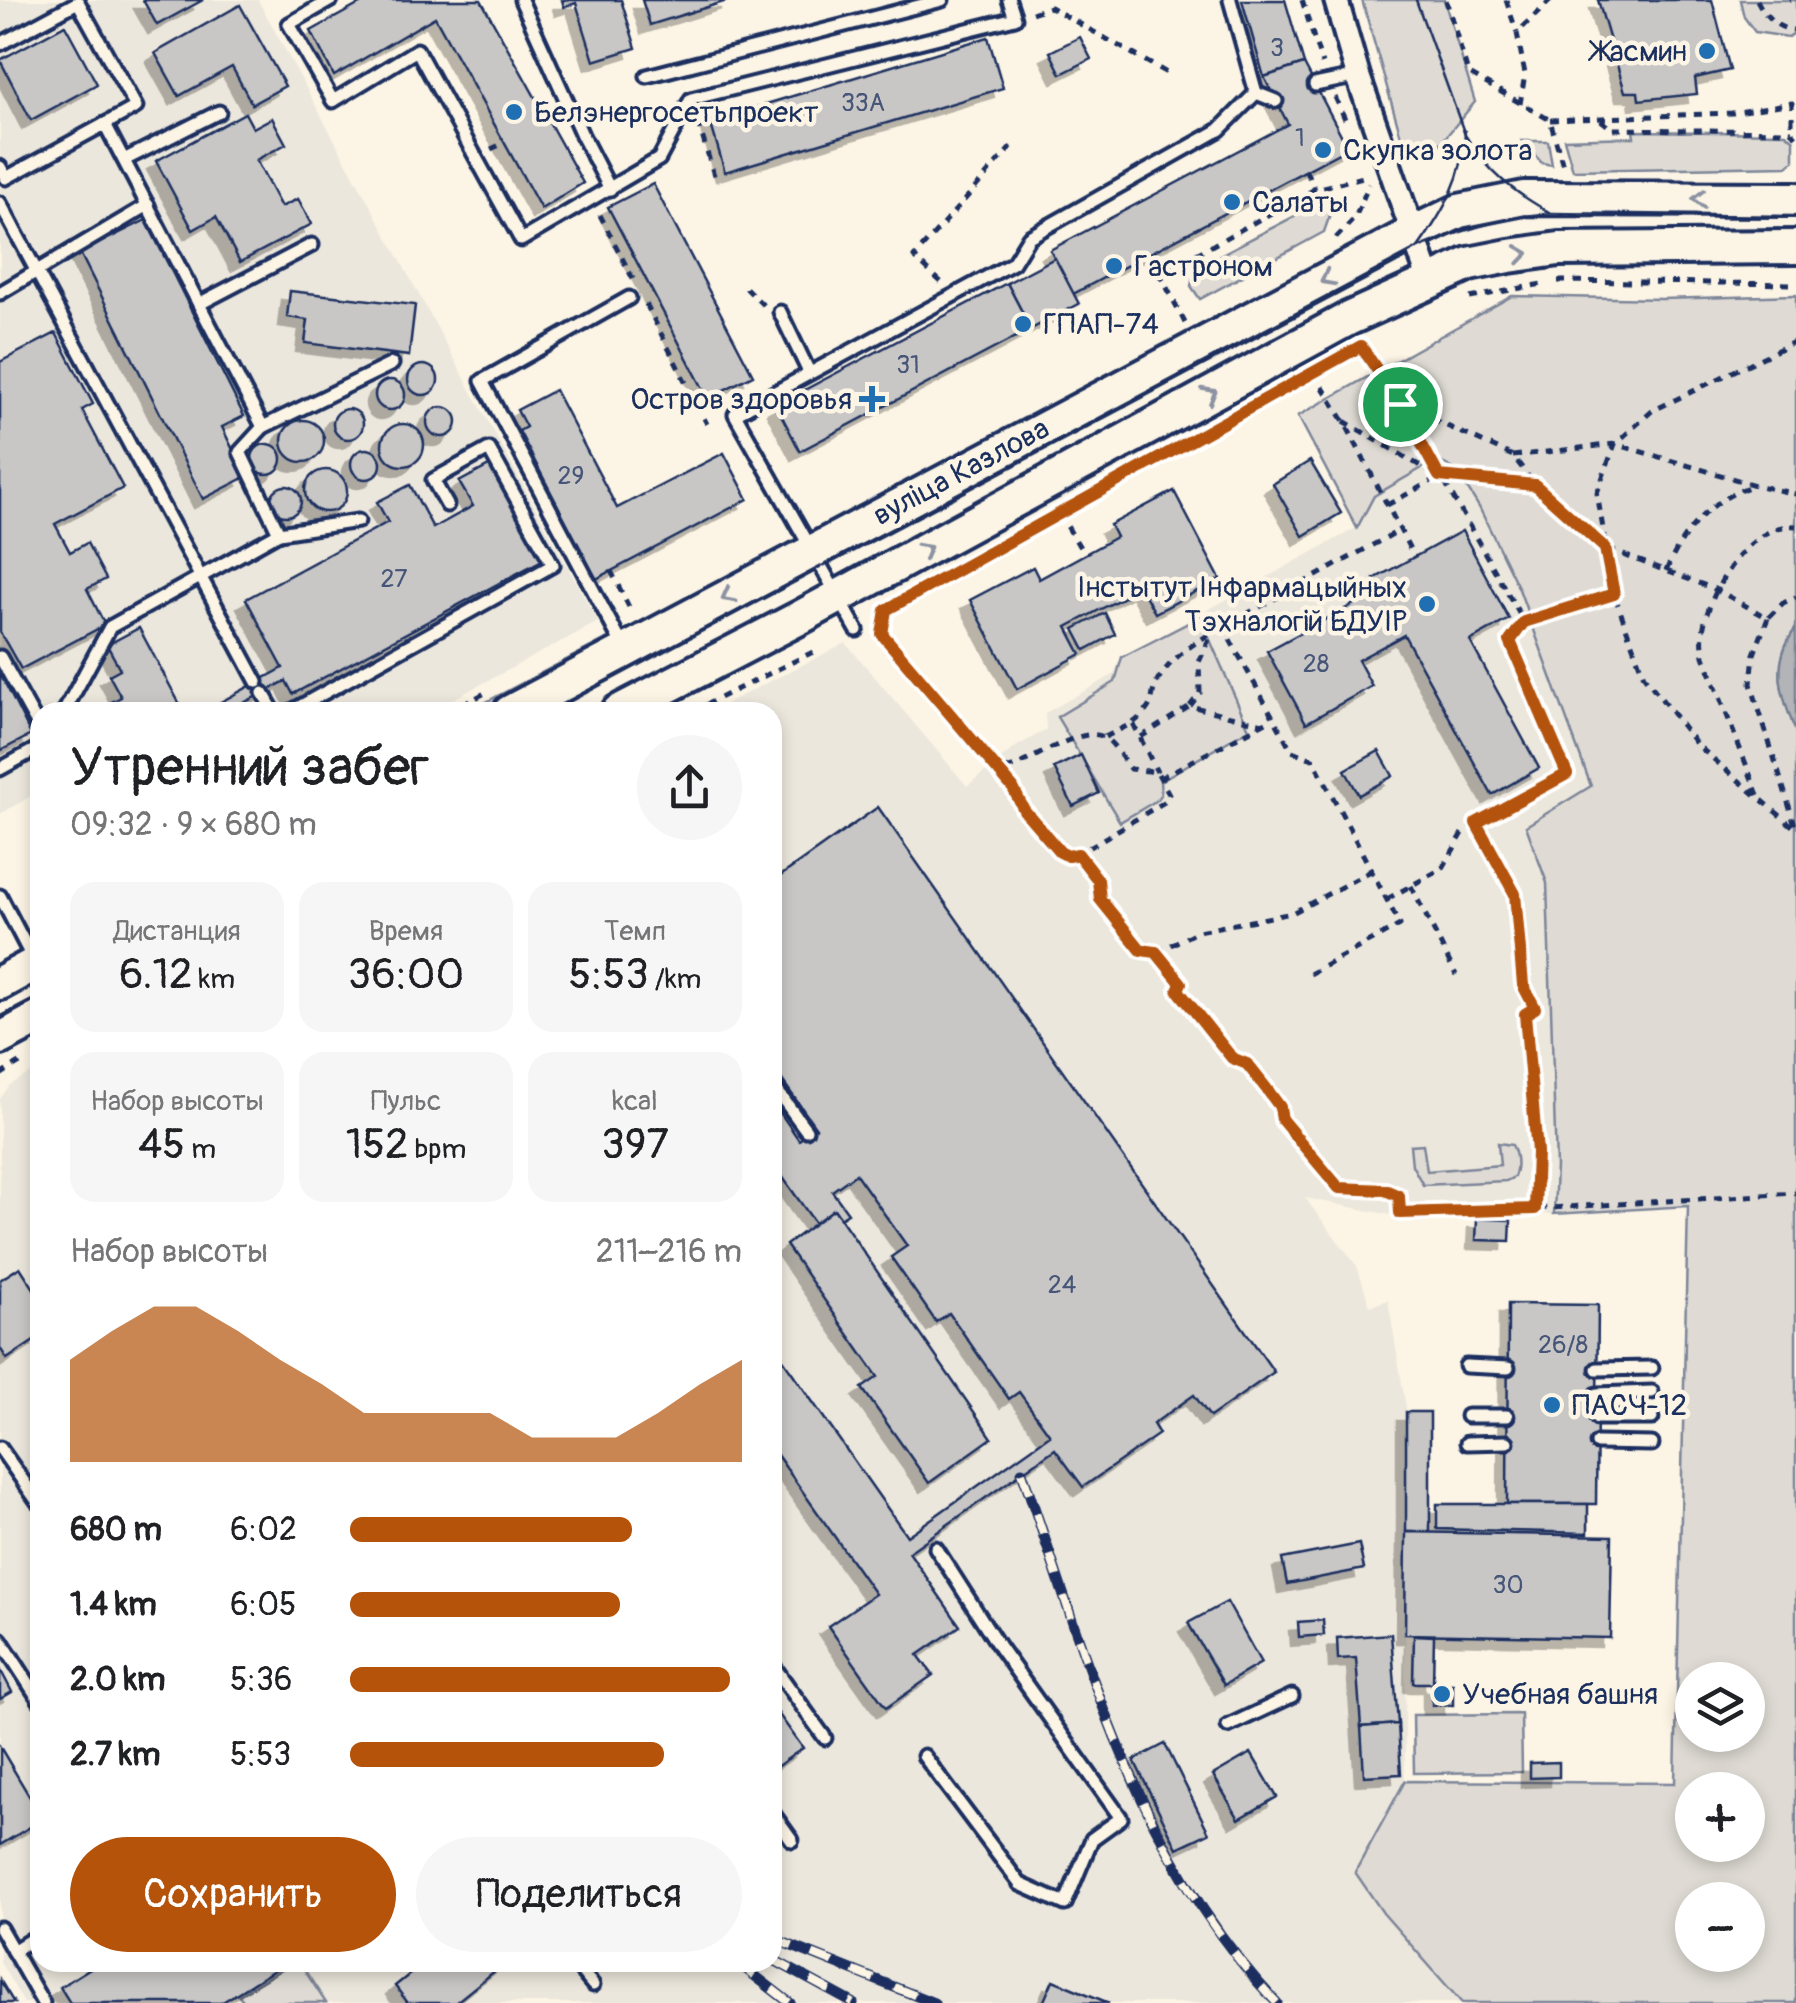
<!DOCTYPE html>
<html lang="ru">
<meta charset="utf-8">
<style>
:root{--surface:#fff;--page:#f6f6f6;--text:#202124;--muted:#757577;--accent:#b45309}
body{margin:0;font-family:Pangolin,sans-serif;background:var(--page);color:var(--text);height:100vh;display:flex;flex-direction:column;font-size:38px;white-space:nowrap}
*{box-sizing:border-box;margin:0}
p{font-size:32px;color:var(--muted)}
.icon{flex:none;width:55px;height:55px;fill:none;stroke:currentColor;stroke-width:2;stroke-linecap:round;stroke-linejoin:round}
.map{position:relative;flex:1;overflow:hidden}
.details{position:absolute;left:30px;top:702px;width:752px;height:1270px;display:flex;flex-direction:column;background:var(--surface);border-radius:30px;box-shadow:0 5px 15px #0003}
.details>*{flex:none}
.tools{position:absolute;left:1675px;top:1662px;display:grid;gap:20px}
.tools a{display:grid;place-items:center;width:90px;height:90px;border-radius:50%;background:var(--surface);box-shadow:0 5px 15px #0003;font-size:50px}
.pin{position:absolute;display:grid;place-items:center;width:85px;height:85px;color:#fff;margin:-42px;border:5px solid #fff;border-radius:50%;box-shadow:0 2px 10px #0007}
.round{display:grid;place-items:center;flex:none;width:105px;height:105px;border-radius:52px;background:var(--page)}
.head{display:flex;align-items:center;justify-content:space-between;height:170px;padding:0 40px}
h1{font-size:55px;font-weight:600;line-height:75px}
.metrics{display:grid;grid-template-columns:repeat(3,1fr);gap:15px;height:170px;padding:10px 40px}
.metrics div{display:grid;align-content:center;border-radius:25px;background:var(--page);text-align:center}
.metrics b{font-size:42px;font-weight:600}
.metrics small{font-size:28px;font-weight:400}
.metrics p{font-size:28px}
.chart{height:280px;padding:20px 40px}
.chart p{display:flex;justify-content:space-between}
.chart svg{width:100%;height:180px;margin-top:10px;fill:var(--accent);opacity:.7}
.action{display:flex;gap:20px;margin-top:auto;padding:20px 40px}
.action a{flex:1;height:115px;border-radius:60px;background:var(--accent);color:#fff;font-size:40px;font-weight:600;line-height:115px;text-align:center}
.action a+a{background:var(--page);color:var(--text)}
ul{padding:0 40px;list-style:none;font-size:32px}
li{display:grid;grid-template-columns:160px 120px 1fr;align-items:center;height:75px}
li i{height:25px;border-radius:12px;background:var(--accent)}
.map>svg:first-child{display:block}
.built{fill:#ece7dc}
.green{fill:#dfdbd4;stroke:#7d8599;stroke-width:2.5;fill-rule:evenodd}
.water{fill:#b2b4b8;stroke:#767f94;stroke-width:2.5}
.building{fill:#c8c7c6;stroke:#1b2f5e;stroke-width:2.5;filter:url(#shadow)}
.lines{fill:none;stroke-linecap:round;stroke-linejoin:round}
.service-casing{stroke:#1b2f5e;stroke-width:19}
.minor-casing{stroke:#1b2f5e;stroke-width:30}
.primary-casing{stroke:#1b2f5e;stroke-width:40}
.path{stroke:#1b2f5e;stroke-width:5;stroke-dasharray:8 8;stroke-linecap:butt}
.service{stroke:#fcf5e5;stroke-width:11}
.minor{stroke:#fcf5e5;stroke-width:22}
.primary{stroke:#fcf5e5;stroke-width:32}
.tram{stroke:#1b2f5e;stroke-width:2.5}
.rail-casing{stroke:#1b2f5e;stroke-width:11}
.rail{stroke:#fcf5e5;stroke-width:8;stroke-dasharray:22;stroke-linecap:butt}
.oneway{stroke:#8c92a2}
.route-casing{stroke:#fff;stroke-width:20}
.route{stroke:#b45309;stroke-width:12}
.poi-dot{fill:#1f6fb2;stroke:#fcf5e5;stroke-width:4}
.labels{text-anchor:middle;dominant-baseline:central;stroke-width:9;stroke-linejoin:round;paint-order:stroke}
.number-label{font-size:25px;fill:#465578}
.poi-label{font-size:30px;fill:#1b2f5e;stroke:#fcf5e5;text-anchor:start}
.street-label{font-size:30px;fill:#1b2f5e;stroke:#fcf5e5}
</style>
<div class="map">
<svg width="1796" height="2003" viewBox="0 0 1796 2003">
<defs>
<filter id="shadow"><feDropShadow dx="-9" dy="9" stdDeviation="0" flood-color="#0004"/></filter>
</defs>
<rect width="100%" height="100%" fill="#fcf5e5"/>
<filter id="ink" filterUnits="userSpaceOnUse"><feTurbulence type="fractalNoise" baseFrequency=".01" numOctaves="2"/><feDisplacementMap in="SourceGraphic" scale="20" xChannelSelector="R" yChannelSelector="G"/><feConvolveMatrix kernelMatrix="1 2 1 2 8 2 1 2 1" color-interpolation-filters="sRGB"/></filter>
<g filter="url(#ink)">
<g class="built">
<polygon points="0,0 258,0 598,622 429,712 40,712 40,791 0,814"/>
<polygon points="1437,459 1456,470 1479,507 1519,589 1591,787 1526,826 1547,883 1556,1166 1554,1214 1396,1216 1305,1198 1357,1266 1370,1306 1388,1300 1406,1407 1405,1781 1355,1872 1383,1913 1462,2003 237,2003 233,1998 224,2003 24,2003 0,1962 0,1099 10,1085 40,1067 40,1962 772,1962 772,712 709,712 846,643 967,786 1017,746 1046,730 1045,713 1113,675 1122,657 1356,528 1373,496"/>
</g>
<g class="green">
<polygon points="1362,0 1444,0 1475,102 1434,151 1405,150"/>
<polygon points="1740,0 1796,0 1796,32 1788,37 1755,32 1744,17"/>
<polygon points="1633,131 1786,133 1794,140 1794,161 1788,166 1573,170 1564,139 1634,137"/>
<polygon points="1522,141 1548,141 1552,165 1542,163"/>
<polygon points="1322,202 1332,209 1324,232 1200,299 1191,286 1195,268"/>
<path d="M1796,295V628C1770,663 1781,695 1796,732V2003H1462L1383,1913L1355,1872L1405,1781L1675,1783L1688,1206L1554,1214L1556,1166L1547,883L1526,826L1591,786L1519,589L1479,507L1456,470L1436,460L1374,496L1357,528L1298,416L1512,296L1662,299ZM1692,1680H1748V1735H1692ZM1692,1790H1748V1845H1692ZM1692,1900H1748V1955H1692Z"/>
<polygon points="1200,617 1249,729 1160,781 1161,795 1157,800 1120,822 1057,717 1115,682 1122,657"/>
<polygon points="608,638 612,647 486,712 467,712"/>
<path d="M1498,1143L1512,1145C1517,1154 1518,1167 1514,1177L1506,1181L1423,1185L1412,1165L1410,1145L1423,1144L1427,1171L1500,1165Z"/>
<polygon points="1521,1714 1522,1772 1414,1773 1413,1715"/>
<polygon points="292,1963 300,1963 326,2003 245,2003 239,1995"/>
</g>
<path class="water" d="M1796,628V732C1781,696 1770,662 1796,628Z"/>
<g class="building">
<polygon points="143,0 203,0 157,25"/>
<polygon points="367,0 481,0 583,183 541,209 435,17 334,76 311,31"/>
<polygon points="562,0 621,0 636,48 594,61 576,3 564,7"/>
<polygon points="642,0 730,0 650,25"/>
<polygon points="1242,0 1285,0 1304,64 1264,77"/>
<polygon points="1598,0 1712,0 1730,70 1695,78 1697,94 1639,100 1638,92 1625,92"/>
<polygon points="240,5 285,86 252,104 232,67 179,96 155,53"/>
<polygon points="65,25 97,84 31,120 0,60"/>
<polygon points="988,37 1003,88 725,172 710,121"/>
<polygon points="1080,37 1091,59 1061,74 1050,52"/>
<polygon points="1304,64 1348,148 1073,294 1050,250 1288,124 1264,77"/>
<polygon points="245,113 253,128 272,118 286,144 256,160 281,207 298,199 312,224 240,262 216,217 193,230 156,161"/>
<polygon points="653,184 753,375 708,398 608,207"/>
<polygon points="146,220 244,416 222,427 246,477 203,499 80,253"/>
<polygon points="1055,258 1079,304 1031,329 1007,283"/>
<polygon points="1007,283 1031,329 800,451 776,405"/>
<polygon points="290,291 415,305 409,356 305,343 308,320 287,317"/>
<polygon points="56,333 93,404 82,410 123,488 55,524 70,552 87,543 106,579 87,589 105,625 21,669 0,632 0,362"/>
<circle cx="423" cy="380" r="15"/>
<circle cx="390" cy="395" r="15"/>
<polygon points="555,390 617,508 724,453 748,499 596,579 519,431 526,427 517,410"/>
<circle cx="442" cy="422" r="15"/>
<circle cx="348" cy="424" r="15"/>
<circle cx="303" cy="441" r="21"/>
<circle cx="403" cy="445" r="21"/>
<circle cx="267" cy="459" r="15"/>
<circle cx="366" cy="464" r="15"/>
<polygon points="1310,461 1341,513 1303,536 1273,484"/>
<polygon points="491,465 542,560 293,694 286,681 226,712 208,712 206,710 283,668 246,599 388,522 377,502 410,485 433,528 473,506 459,482"/>
<circle cx="326" cy="491" r="21"/>
<circle cx="286" cy="501" r="15"/>
<polygon points="1174,491 1220,579 1155,613 1141,588 1067,627 1081,654 1017,689 970,600 1033,567 1039,579 1116,537 1110,525"/>
<polygon points="1462,531 1509,619 1470,641 1539,768 1492,795 1404,635 1358,660 1372,686 1306,723 1267,651 1380,590 1374,579"/>
<polygon points="1105,613 1115,634 1085,650 1074,629"/>
<polygon points="139,628 184,712 92,712 121,697 109,675 120,669 107,645"/>
<polygon points="0,673 31,735 0,751"/>
<polygon points="1379,751 1393,776 1359,795 1345,770"/>
<polygon points="1081,755 1099,793 1073,806 1054,768"/>
<polygon points="878,807 1274,1372 1210,1417 1194,1395 1153,1424 1159,1434 1083,1487 1055,1449 909,1552 960,1626 918,1655 933,1675 886,1708 828,1626 875,1594 772,1448 772,1344 907,1536 1050,1435 1019,1392 1009,1399 949,1313 936,1322 891,1257 907,1246 856,1174 832,1191 848,1213 840,1218 834,1209 815,1223 772,1162 772,1101 799,1140 816,1128 772,1066 772,882"/>
<polygon points="834,1209 992,1438 929,1483 862,1388 878,1377 786,1245"/>
<polygon points="1477,1219 1511,1220 1510,1241 1476,1240"/>
<polygon points="20,1267 40,1298 40,1337 7,1359 0,1348 0,1280"/>
<polygon points="1508,1304 1598,1305 1596,1504 1507,1504"/>
<rect x="1406" y="1412" width="24" height="120"/>
<polygon points="1437,1504 1588,1504 1588,1533 1437,1529"/>
<polygon points="1406,1532 1612,1536 1610,1638 1405,1634"/>
<polygon points="1359,1544 1364,1569 1287,1584 1282,1559"/>
<polygon points="1227,1602 1261,1663 1224,1685 1188,1623"/>
<polygon points="1323,1620 1324,1635 1299,1637 1298,1622"/>
<polygon points="1391,1634 1398,1724 1361,1727 1356,1658 1338,1659 1337,1638"/>
<polygon points="1414,1635 1434,1636 1433,1683 1413,1683"/>
<polygon points="0,1669 12,1692 0,1699"/>
<rect x="1432" y="1684" width="21" height="21"/>
<polygon points="772,1705 803,1748 772,1770"/>
<polygon points="1398,1724 1401,1774 1364,1776 1361,1727"/>
<polygon points="1165,1744 1209,1833 1177,1848 1134,1760"/>
<polygon points="0,1747 40,1814 40,1821 0,1845"/>
<polygon points="1251,1753 1277,1797 1239,1819 1213,1775"/>
<polygon points="1559,1762 1559,1777 1530,1778 1530,1763"/>
<polygon points="100,1962 287,1962 221,2003 70,2003 60,1987"/>
<polygon points="425,1962 506,1962 455,2003 408,2003 395,1986"/>
<polygon points="0,1980 14,2003 0,2003"/>
<polygon points="1053,1980 1109,2003 1043,2003"/>
</g>
<g class="lines">
<g class="service-casing">
<g id="service">
<polyline points="331,0 289,24 333,101 417,50 521,240 659,159 691,99 1015,18 1009,0"/>
<polyline points="521,0 582,135 610,189"/>
<polyline points="0,44 78,2 136,107 6,178 0,167"/>
<polyline points="647,76 942,0"/>
<polyline points="1315,85 1358,76"/>
<polyline points="1256,93 1276,101"/>
<polyline points="105,124 263,427 392,364"/>
<polyline points="124,160 219,112"/>
<polyline points="0,203 257,682"/>
<polyline points="0,293 148,205"/>
<polyline points="199,304 312,245"/>
<polyline points="780,312 809,372"/>
<polyline points="279,533 358,521"/>
<polyline points="857,630 735,414 1013,263 1029,237 1219,130 1256,93 1230,0"/>
<polyline points="624,648 482,381 629,298"/>
<polyline points="0,657 40,729"/>
<polyline points="263,693 274,712"/>
<polyline points="64,712 110,627 279,533 240,452 263,427"/>
<polyline points="290,712 553,565 489,449 433,480 447,505"/>
<polyline points="0,769 40,747"/>
<polyline points="0,896 35,963"/>
<polyline points="772,1084 806,1130"/>
<polyline points="1466,1366 1508,1368"/>
<polyline points="1597,1369 1652,1368"/>
<polyline points="1597,1394 1652,1392"/>
<polyline points="1467,1416 1507,1416"/>
<polyline points="1597,1418 1652,1418"/>
<polyline points="1467,1443 1507,1442"/>
<polyline points="1597,1443 1652,1444"/>
<polyline points="0,1448 40,1505"/>
<polyline points="0,1639 40,1701"/>
<polyline points="772,1664 825,1738"/>
<polyline points="1228,1726 1292,1696"/>
<polyline points="924,1756 1020,1884 1065,1904 1092,1839 1121,1818 1000,1648 936,1548"/>
<polyline points="772,1812 792,1840"/>
<polyline points="0,1928 43,2003"/>
<polyline points="13,1951 40,1934"/>
<polyline points="574,1962 593,1985"/>
</g>
</g>
<g class="minor-casing">
<polyline id="minor" points="1336,0 1358,76 1429,279"/>
</g>
<g class="primary-casing">
<g id="primary">
<polyline points="510,712 1413,233 1459,211 1524,198 1796,199"/>
<polyline points="618,712 801,617 1348,319 1469,264 1509,256 1559,249 1796,247"/>
<polyline points="0,983 40,961"/>
<polyline points="0,1038 40,1017"/>
</g>
</g>
<g class="path">
<polyline points="1302,0 1322,64"/>
<polyline points="1446,0 1468,73 1550,120 1564,169"/>
<polyline points="1506,0 1517,33"/>
<path d="M1757,0C1765,16 1777,30 1796,30"/>
<polyline points="1789,0 1791,0"/>
<polyline points="1032,13 1050,7 1172,76"/>
<polyline points="1335,97 1345,119"/>
<polyline points="1520,104 1525,74 1517,33 1551,0"/>
<polyline points="1550,120 1732,113 1792,103 1792,131 1796,136"/>
<polyline points="1601,120 1612,129 1792,131"/>
<polyline points="698,122 716,182"/>
<polyline points="491,149 504,143"/>
<polyline points="1306,171 1315,189"/>
<polyline points="600,215 634,281"/>
<polyline points="1336,238 1355,218 1369,184"/>
<polyline points="1558,281 1796,284"/>
<polyline points="941,282 914,257 1013,145"/>
<polyline points="746,288 764,306"/>
<polyline points="1470,298 1542,284"/>
<polyline points="646,304 707,424"/>
<polyline points="1185,323 1160,274 1315,189 1367,176"/>
<polyline points="1796,341 1652,411 1615,444 1597,493 1614,594 1644,676 1697,745 1796,829"/>
<polyline points="1361,346 1400,404 1524,622 1510,641 1567,774 1476,823"/>
<polyline points="1314,373 1344,421 1414,557"/>
<polyline points="1403,406 1513,456 1535,485"/>
<polyline points="1344,421 1439,477 1535,485 1605,548 1717,590 1768,618 1783,603 1796,597"/>
<polyline points="1513,456 1615,444 1755,485 1796,494"/>
<polyline points="1387,505 1439,477"/>
<polyline points="1059,513 1084,554"/>
<polyline points="1035,526 886,610 883,634 1013,789 1025,810 1060,853 1068,856 1078,854 1098,880 1100,899 1141,950 1157,952 1181,983 1178,990 1232,1058 1247,1064 1267,1088 1280,1107 1282,1120 1339,1188 1385,1190 1399,1196 1400,1213 1535,1209 1796,1193"/>
<polyline points="611,571 632,613"/>
<path d="M1666,571C1684,530 1708,501 1752,486"/>
<polyline points="1768,618 1754,654 1751,684 1795,825"/>
<polyline points="1524,622 1614,594"/>
<polyline points="1190,706 1200,693 1199,662 1211,635"/>
<polyline points="448,712 489,691"/>
<polyline points="691,712 817,650"/>
<path d="M1133,723C1161,701 1146,698 1160,677C1175,654 1199,640 1222,627"/>
<polyline points="1105,737 1133,723 1157,772"/>
<polyline points="1141,737 1190,706 1263,724"/>
<path d="M991,762L1009,768C1033,761 1084,723 1105,738C1115,744 1123,760 1130,769L1157,772L1169,794L1166,801L1078,854"/>
<polyline points="1160,778 1272,719"/>
<path d="M1758,795L1704,656C1703,649 1702,640 1703,632C1708,591 1750,522 1796,526"/>
<polyline points="1411,886 1456,975"/>
<polyline points="1387,899 1443,868 1463,833 1476,823 1515,894 1523,985 1535,1008 1525,1014 1537,1152 1535,1209"/>
<polyline points="1157,952 1198,931 1292,913 1371,871"/>
<polyline points="1310,974 1400,925 1313,759 1292,751 1223,627 1400,530"/>
<polyline points="0,1075 20,1063"/>
</g>
<use href="#service" class="service"/>
<use href="#minor" class="minor"/>
<use href="#primary" class="primary"/>
<g class="tram">
<path d="M1416,0L1465,135C1487,171 1513,192 1549,212"/>
<path d="M1417,249C1443,213 1465,176 1465,131"/>
<path d="M548,712L1418,248C1461,230 1504,217 1550,213L1796,216"/>
<polyline points="0,1020 40,998"/>
</g>
<g class="rail-casing">
<g id="rail">
<path d="M1022,1472C1087,1658 1137,1857 1277,2003"/>
<polyline points="772,1938 934,2003"/>
<polyline points="772,1959 853,2003"/>
<polyline points="737,1962 790,2003"/>
</g>
</g>
<use href="#rail" class="rail"/>
</g>
<defs><path id="oneway-chevron" d="M-2-3.5L2.5 0L-2 3.5" fill="none" stroke-width="1.6" stroke-linecap="round" stroke-linejoin="round" transform="scale(2.5)"/></defs>
<g class="oneway">
<use href="#oneway-chevron" transform="translate(1699 199) rotate(-180)"/>
<use href="#oneway-chevron" transform="translate(1522 254) rotate(-8)"/>
<use href="#oneway-chevron" transform="translate(1327 279) rotate(152)"/>
<use href="#oneway-chevron" transform="translate(1210 394) rotate(-29)"/>
<use href="#oneway-chevron" transform="translate(925 550) rotate(-29)"/>
<use href="#oneway-chevron" transform="translate(728 596) rotate(152)"/>
</g>
</g>
<g class="lines" filter="url(#ink)">
<g class="route-casing">
<polygon id="route" points="1361,346 1400,404 1439,476 1535,485 1605,548 1614,594 1524,622 1510,641 1567,774 1476,823 1515,894 1523,985 1535,1008 1525,1014 1537,1152 1535,1209 1400,1213 1399,1196 1385,1190 1339,1188 1282,1120 1280,1107 1266,1088 1247,1064 1232,1058 1178,990 1181,983 1156,952 1141,950 1100,899 1098,880 1078,854 1068,856 1060,852 1024,810 1013,788 882,634 886,610"/>
</g>
<use href="#route" class="route"/>
</g>
<g class="poi-dot">
<circle cx="1707" cy="51" r="10"/>
<circle cx="514" cy="112" r="10"/>
<circle cx="1323" cy="150" r="10"/>
<circle cx="1232" cy="202" r="10"/>
<circle cx="1114" cy="266" r="10"/>
<circle cx="1023" cy="324" r="10"/>
<path d="M867 384h10v10h10v10h-10v10h-10v-10h-10v-10h10z"/>
<circle cx="1427" cy="604" r="10"/>
<circle cx="1552" cy="1405" r="10"/>
<circle cx="1442" cy="1694" r="10"/>
</g>
<g class="labels">
<g class="number-label">
<text x="1277" y="48">3</text>
<text x="863" y="103">33А</text>
<text x="1300" y="138">1</text>
<text x="908" y="365">31</text>
<text x="571" y="476">29</text>
<text x="394" y="579">27</text>
<text x="1316" y="664">28</text>
<text x="1062" y="1285">24</text>
<text x="1563" y="1345">26/8</text>
<text x="1508" y="1585">30</text>
</g>
<g class="poi-label">
<text x="1687" y="51" text-anchor="end">Жасмин</text>
<text x="534" y="112">Белэнергосетьпроект</text>
<text x="1343" y="150">Скупка золота</text>
<text x="1252" y="202">Салаты</text>
<text x="1134" y="266">Гастроном</text>
<text x="1043" y="324">ГПАП-74</text>
<text x="852" y="399" text-anchor="end">Остров здоровья</text>
<text x="1407" y="587" text-anchor="end">Інстытут Інфармацыйных<tspan x="1407" dy="34">Тэхналогій БДУІР</tspan></text>
<text x="1572" y="1405">ПАСЧ-12</text>
<text x="1462" y="1694">Учебная башня</text>
</g>
<g class="street-label">
<text transform="translate(961 472) rotate(-28)">вуліца Казлова</text>
</g>
</g>
</svg>
<div class="tools">
<a><svg class="icon" aria-label="layers" viewBox="0 0 24 24"><path d="M12 4l9 5-9 5-9-5zM3 14l9 5 9-5"/></svg></a>
<a>+</a>
<a>−</a>
</div>
<div class="pin" style="left:1400px;top:404px;background:#1e9e55"><svg class="icon" aria-label="arrive" viewBox="0 0 24 24"><path d="M6 21V4h12l-3 4 3 4H6"/></svg></div>
<section class="details">
<div class="head"><div><h1>Утренний забег</h1><p>09:32 · 9 × 680 m</p></div><a class="round"><svg class="icon" aria-label="share" viewBox="0 0 24 24"><path d="M12 15V3M7 8l5-5 5 5M5 13v7h14v-7"/></svg></a></div>
<div class="metrics">
<div><p>Дистанция</p><b>6.12<small> km</small></b></div>
<div><p>Время</p><b>36:00</b></div>
<div><p>Темп</p><b>5:53<small> /km</small></b></div>
</div>
<div class="metrics">
<div><p>Набор высоты</p><b>45<small> m</small></b></div>
<div><p>Пульс</p><b>152<small> bpm</small></b></div>
<div><p>kcal</p><b>397</b></div>
</div>
<div class="chart"><p><span>Набор высоты</span>211–216 m</p>
<svg viewBox="0 0 160 44" preserveAspectRatio="none"><path d="M0 44V19L10 12L20 6L30 6L40 12L50 19L60 25L70 32L80 32L90 32L100 32L110 38L120 38L130 38L140 32L150 25L160 19V44z"/></svg>
</div>
<ul>
<li><b>680 m</b>6:02<i style="width:72%"></i></li>
<li><b>1.4 km</b>6:05<i style="width:69%"></i></li>
<li><b>2.0 km</b>5:36<i style="width:97%"></i></li>
<li><b>2.7 km</b>5:53<i style="width:80%"></i></li>
</ul>
<div class="action"><a>Сохранить</a><a>Поделиться</a></div>
</section>
</div>
